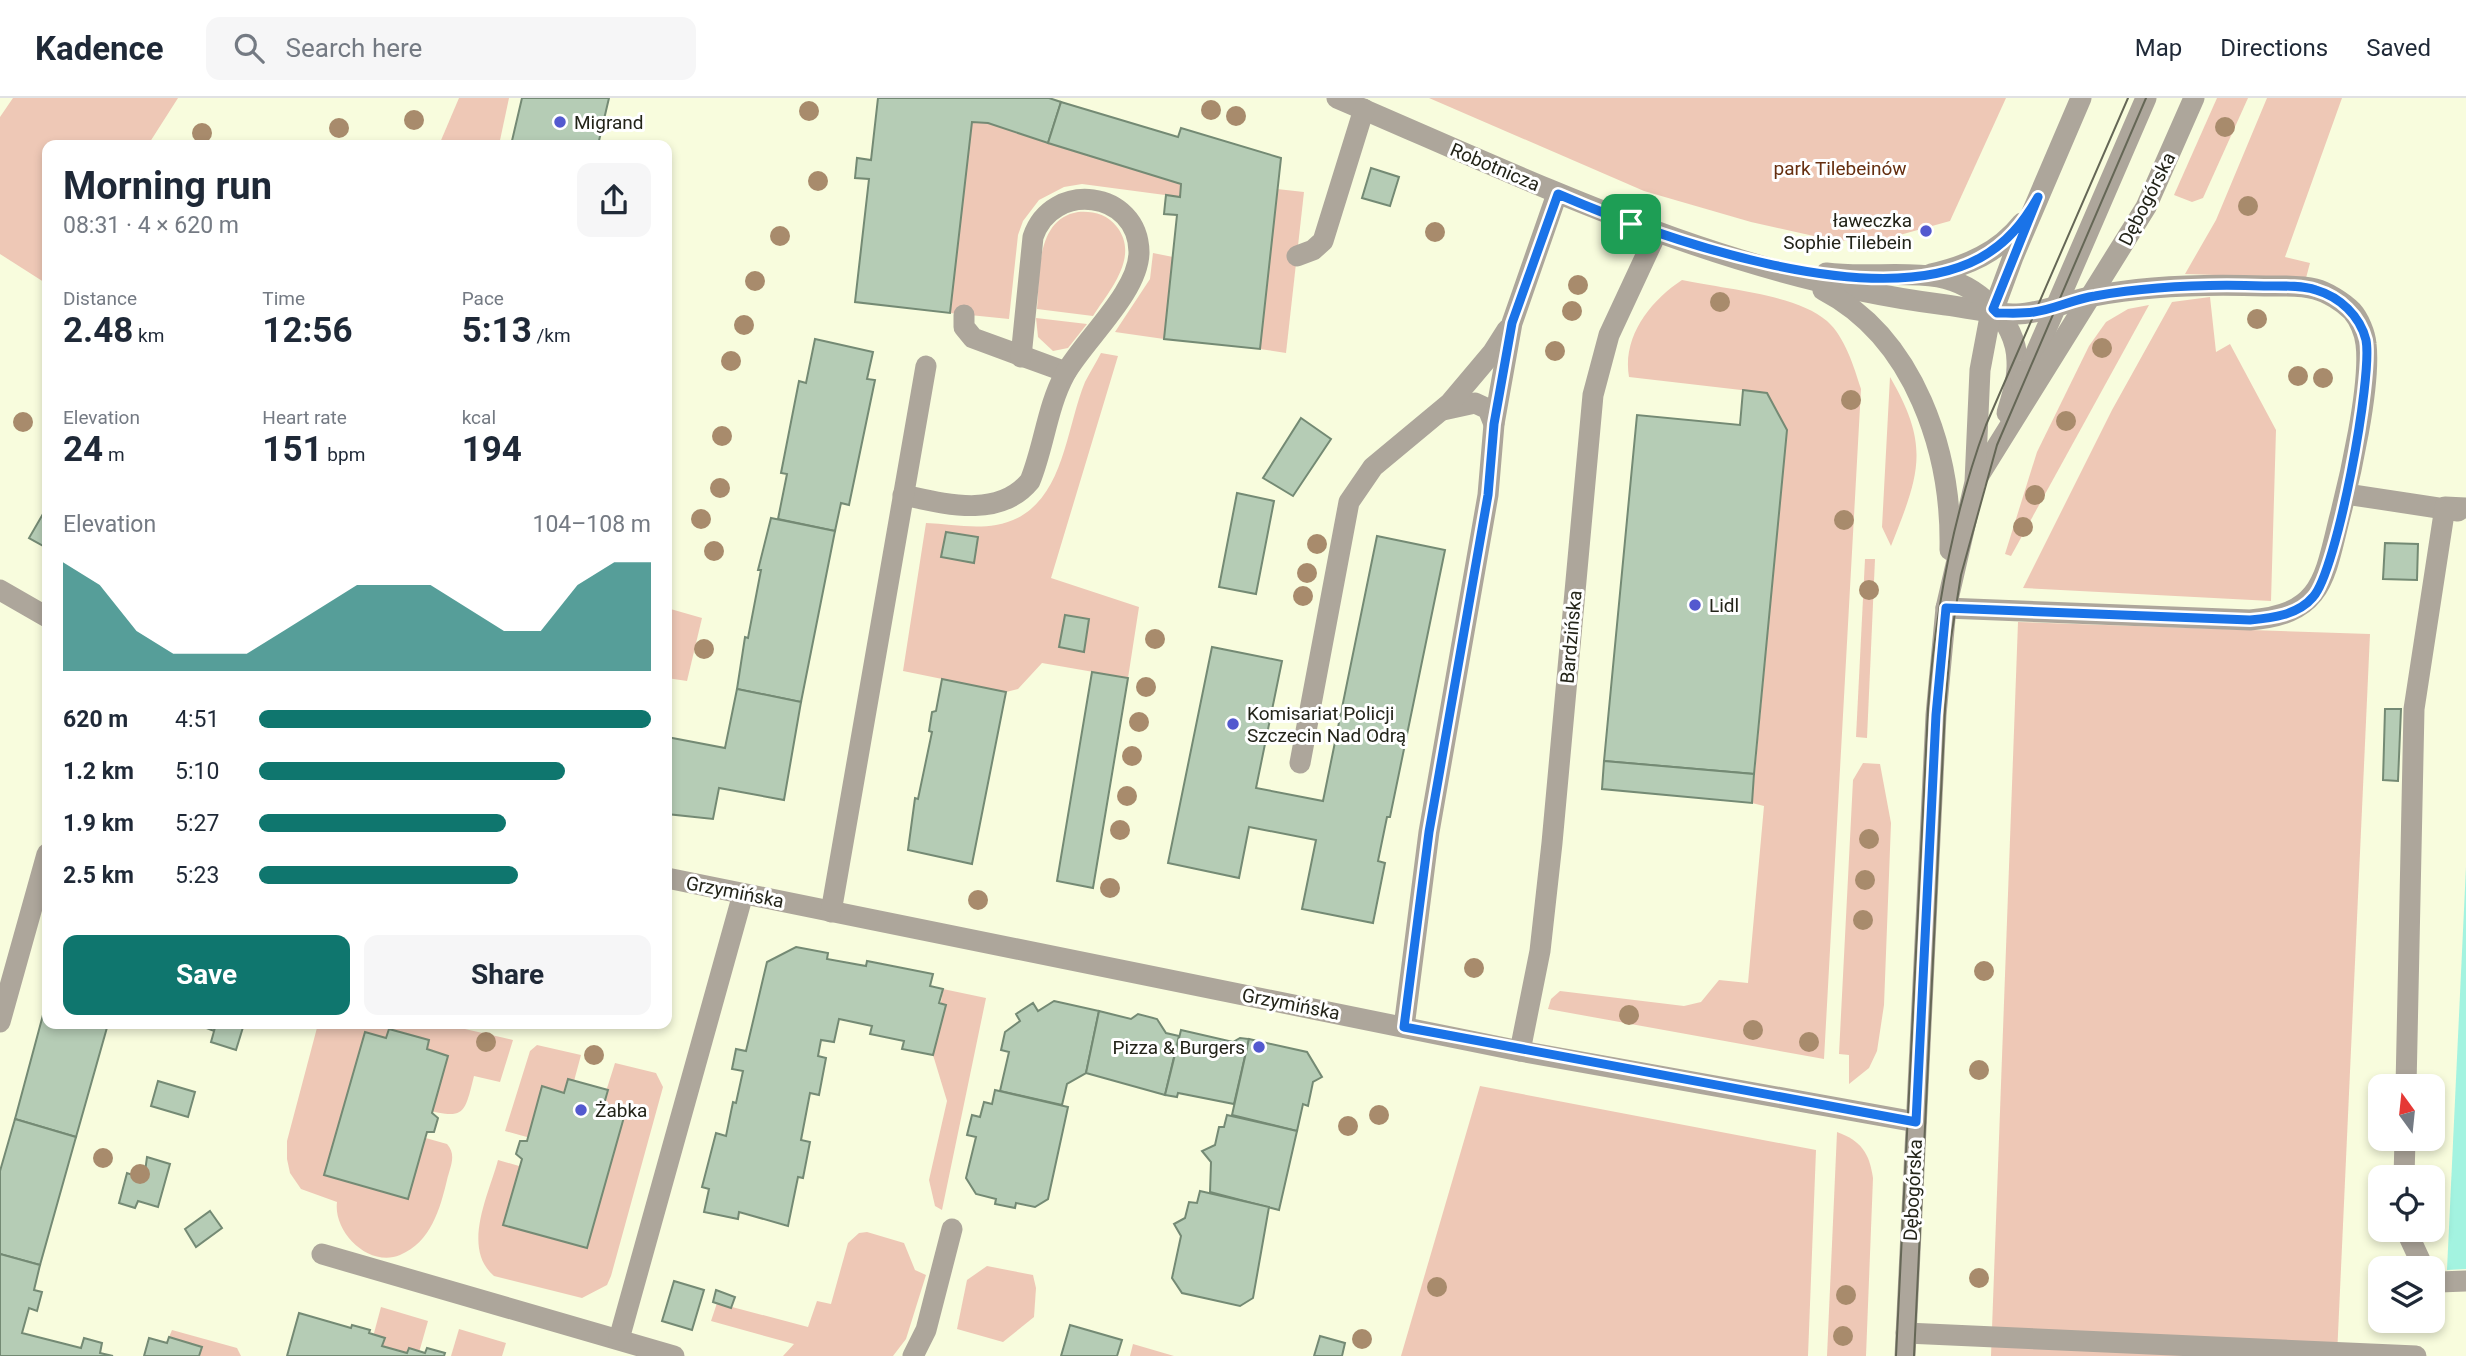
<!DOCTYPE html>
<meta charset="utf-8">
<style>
:root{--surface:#fff;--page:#f6f6f7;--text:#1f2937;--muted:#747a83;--line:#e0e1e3;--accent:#0f766e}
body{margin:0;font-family:Roboto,sans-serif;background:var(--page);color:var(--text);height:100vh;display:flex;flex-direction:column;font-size:26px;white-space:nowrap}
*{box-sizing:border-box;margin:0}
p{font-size:23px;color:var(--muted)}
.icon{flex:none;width:38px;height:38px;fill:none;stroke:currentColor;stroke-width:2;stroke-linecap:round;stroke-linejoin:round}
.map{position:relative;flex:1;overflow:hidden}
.side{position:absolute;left:42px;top:42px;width:630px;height:889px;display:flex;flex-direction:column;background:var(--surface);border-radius:14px;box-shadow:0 4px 10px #0003}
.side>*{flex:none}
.needle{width:46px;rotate:345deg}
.controls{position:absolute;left:2368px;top:976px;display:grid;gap:14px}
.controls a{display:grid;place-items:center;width:77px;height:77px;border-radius:14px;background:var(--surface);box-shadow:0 4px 10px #0003;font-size:35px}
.pin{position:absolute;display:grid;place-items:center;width:60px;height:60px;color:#fff;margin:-30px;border-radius:14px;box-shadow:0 4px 10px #0006}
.round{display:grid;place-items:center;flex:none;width:74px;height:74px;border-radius:14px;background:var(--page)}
.headline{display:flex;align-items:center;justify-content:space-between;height:119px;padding:0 21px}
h1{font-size:38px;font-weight:700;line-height:52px}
.stats{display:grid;grid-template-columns:repeat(3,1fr);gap:10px;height:119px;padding:7px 21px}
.stats div{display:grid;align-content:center}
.stats b{font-size:35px;font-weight:700}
.stats small{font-size:19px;font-weight:400}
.stats p{font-size:19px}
.chart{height:196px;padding:14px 21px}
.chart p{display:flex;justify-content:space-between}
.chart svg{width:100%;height:126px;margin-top:7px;fill:var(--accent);opacity:.7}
.button{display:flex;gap:14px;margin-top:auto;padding:14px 21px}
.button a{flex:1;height:80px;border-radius:14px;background:var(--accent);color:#fff;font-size:28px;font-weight:700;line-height:80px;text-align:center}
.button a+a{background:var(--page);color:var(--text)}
ul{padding:0 21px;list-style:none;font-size:23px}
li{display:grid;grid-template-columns:112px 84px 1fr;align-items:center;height:52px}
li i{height:18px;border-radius:9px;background:var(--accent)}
header{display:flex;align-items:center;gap:42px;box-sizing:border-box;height:98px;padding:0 35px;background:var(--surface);border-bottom:2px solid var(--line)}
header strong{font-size:33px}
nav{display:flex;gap:38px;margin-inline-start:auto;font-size:24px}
.search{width:490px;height:63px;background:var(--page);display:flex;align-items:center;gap:18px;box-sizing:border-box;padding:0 24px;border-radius:14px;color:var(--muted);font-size:26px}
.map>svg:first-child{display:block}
.green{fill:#eec8b6}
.water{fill:#a3f3e0}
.building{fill:#b5ccb5;stroke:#748a74;stroke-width:2}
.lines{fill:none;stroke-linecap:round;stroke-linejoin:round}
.minor{stroke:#ada69b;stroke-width:21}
.tram{stroke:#656756;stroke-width:2}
.tree{fill:#a88b6c}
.route-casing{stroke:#fff;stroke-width:14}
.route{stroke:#1a73e8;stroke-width:9}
.poi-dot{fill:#5359cf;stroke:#fff;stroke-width:2.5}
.labels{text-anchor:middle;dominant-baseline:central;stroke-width:6;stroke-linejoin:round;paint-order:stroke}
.poi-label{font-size:19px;fill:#232419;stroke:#fff;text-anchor:start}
.street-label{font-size:19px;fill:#232419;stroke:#fff}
.park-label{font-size:19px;fill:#662f10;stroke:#fff}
</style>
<header>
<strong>Kadence</strong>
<div class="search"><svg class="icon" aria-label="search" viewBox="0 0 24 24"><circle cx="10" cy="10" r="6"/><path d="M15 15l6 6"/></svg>Search here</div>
<nav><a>Map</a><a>Directions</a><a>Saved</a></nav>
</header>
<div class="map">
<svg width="2466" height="1258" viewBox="0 0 2466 1258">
<rect width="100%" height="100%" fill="#f8fcdd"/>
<g class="green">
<polygon points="13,0 178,0 148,47 47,47 47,186 0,156 0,19"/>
<polygon points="459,0 509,0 499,47 439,47"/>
<polygon points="1429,0 2006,0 1950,123 1889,140 1836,143 1751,124 1644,93"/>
<polygon points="2217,0 2248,0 2203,100 2192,104 2174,97"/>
<polygon points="2267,0 2342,0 2285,159 2310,165 2306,180 2185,176 2216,122"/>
<polygon points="972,24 988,25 1181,86 1180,99 1082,86 1064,89 1039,102 1023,123 1018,137 1009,221 950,215"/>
<polygon points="1277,91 1304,94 1286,255 1260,251"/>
<path d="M1078,114C1093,113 1107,116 1117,129C1140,159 1109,193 1093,218L1037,211C1040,178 1035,121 1078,114Z"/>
<polygon points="1153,155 1173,159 1164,241 1115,234 1150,181"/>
<path d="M1682,182C1723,191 1796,196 1827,223C1845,239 1854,269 1861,291L1824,961L1548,911L1551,901L1560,893L1684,908L1701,904L1719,882L1748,885L1764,708L1752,705L1787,332L1767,295L1629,279C1622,239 1650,203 1682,182Z"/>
<polygon points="2210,199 2216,254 2230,246 2276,332 2271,503 2023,490 2112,312 2172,204"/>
<polygon points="2149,207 2011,458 2005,456 2037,354 2089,248 2106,224 2128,211"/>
<polygon points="1036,220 1087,226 1068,250 1053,253 1038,239"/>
<path d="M1101,255L1118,258L1051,480L1139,509L1128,580L1042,565L1018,591L1006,594L903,573L926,425C949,426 973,431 996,427C1064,415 1064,335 1085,284C1090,274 1096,265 1101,255Z"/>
<path d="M1890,279C1931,349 1919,377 1891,448L1882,429Z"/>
<polygon points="1865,461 1875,461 1867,640 1856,639"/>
<polygon points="667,510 702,520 687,583 667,580"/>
<polygon points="2018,524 2370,536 2337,1258 1991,1258"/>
<polygon points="1863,665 1880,666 1891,725 1884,907 1877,953 1869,970 1849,986 1849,957 1839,956 1853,682"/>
<polygon points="943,891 986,900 942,1112 935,1108 929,1082 947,1003 933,957"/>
<path d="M318,926H443L513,942L500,984L474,978C464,1019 464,1021 422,1011L415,1037L447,1046C457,1057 450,1069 447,1082C440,1111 431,1144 400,1157C369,1170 333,1134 337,1104L301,1091L290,1075L287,1061V1043Z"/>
<path d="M537,947L581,957L570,998L602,1006L615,965L656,975L663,989L611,1178L607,1187L582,1200L494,1178C461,1150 489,1096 498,1062L526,1070L534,1041L505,1033L530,953Z"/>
<polygon points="1480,988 1816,1052 1808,1258 1401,1258"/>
<path d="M1837,1034C1861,1043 1869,1054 1873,1080L1866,1258H1827Z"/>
<polygon points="867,1134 904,1145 915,1172 926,1177 906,1241 893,1258 783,1258 794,1246 711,1223 717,1205 808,1229 817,1203 831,1206 848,1145 859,1135"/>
<polygon points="987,1168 1033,1177 1036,1190 1034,1219 1003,1244 957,1231 967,1182"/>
<polygon points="381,1209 428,1223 418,1258 370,1250"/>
<polygon points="459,1231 506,1245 502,1258 451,1258"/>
<polygon points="172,1232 237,1250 241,1258 165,1258 164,1251"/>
<polygon points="1133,1246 1174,1258 1130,1258"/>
</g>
<polygon class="water" points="2466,769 2466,1171 2447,1172"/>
<g class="building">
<polygon points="522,0 609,0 598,47 511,47"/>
<polygon points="878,0 1049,0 1061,4 1048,45 988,25 972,24 950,215 855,204 869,81 855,80 857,60 871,62"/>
<polygon points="1061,4 1178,39 1181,30 1281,60 1260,251 1164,241 1177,117 1164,116 1165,106 1166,97 1180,99 1181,86 1048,45"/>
<polygon points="1371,70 1399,79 1390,108 1362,100"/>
<polygon points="815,241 873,254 867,281 875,282 849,407 841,405 835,433 778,421 787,376 781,375 799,283 806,285"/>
<polygon points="1743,292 1767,295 1787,332 1754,676 1604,663 1637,317 1740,327"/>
<polygon points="1301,320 1331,341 1293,398 1263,380"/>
<polygon points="1237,395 1274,403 1256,496 1219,489"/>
<polygon points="47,409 47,450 29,440"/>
<polygon points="771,420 835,433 801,604 737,591 745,539 748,540 761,472 758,472"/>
<polygon points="946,434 978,439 974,465 941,459"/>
<polygon points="1377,438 1445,452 1390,719 1387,719 1378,763 1385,765 1373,825 1302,811 1316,742 1249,729 1239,780 1168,765 1212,549 1282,563 1256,690 1323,703"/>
<polygon points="2385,445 2418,446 2417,482 2383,481"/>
<polygon points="1065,517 1089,521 1084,554 1059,549"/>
<polygon points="1092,574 1128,580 1093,790 1057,783"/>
<polygon points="942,581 1006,594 972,766 908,752 915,700 918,701 932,634 929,633 932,614 936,613"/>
<polygon points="737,591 801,604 784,702 719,690 713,721 667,716 667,639 725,650"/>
<polygon points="2385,611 2401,611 2398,683 2383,682"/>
<polygon points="1604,663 1754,676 1752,705 1602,691"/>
<polygon points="796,849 828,855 827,861 866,868 867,863 933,876 930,888 943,891 939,905 946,907 933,957 902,951 904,943 870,936 872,928 839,921 834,944 821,942 818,958 826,960 819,997 810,995 801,1042 810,1044 803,1080 798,1079 788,1128 739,1114 738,1121 704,1114 709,1091 702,1089 716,1035 726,1038 733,1004 736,1005 743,973 732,971 736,951 746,953 767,864"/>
<polygon points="47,902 47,926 108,926 76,1039 15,1021"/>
<polygon points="1054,903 1099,913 1086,975 1067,986 1062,1007 1000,993 1009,954 1001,952 1005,934 1020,923 1016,916 1033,905 1038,913"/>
<polygon points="1099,913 1131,921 1138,916 1157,921 1166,935 1179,938 1165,997 1086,975"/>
<polygon points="196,926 216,926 214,933"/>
<polygon points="216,926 244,926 236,952 211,944"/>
<polygon points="389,931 429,942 427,951 448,958 432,1015 438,1020 434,1034 427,1034 408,1101 324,1077 365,934 386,940"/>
<polygon points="1181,932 1233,944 1240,940 1249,941 1234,1006 1178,995 1177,999 1165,997"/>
<polygon points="1249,941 1307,954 1322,979 1313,984 1308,1008 1303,1006 1297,1033 1232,1017"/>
<polygon points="568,981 608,992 604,1006 626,1012 587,1150 503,1127 522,1061 516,1056 520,1043 527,1043 542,988 564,995"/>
<polygon points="158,983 195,994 188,1019 151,1008"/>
<polygon points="995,992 1068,1009 1048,1101 1035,1109 1016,1105 1015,1110 995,1106 996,1101 976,1096 966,1080 976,1039 967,1037 972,1017 980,1019 984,1004 992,1006"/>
<polygon points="1227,1017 1297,1033 1279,1112 1210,1094 1211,1064 1202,1053 1215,1047 1219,1029 1224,1029"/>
<polygon points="15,1021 76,1039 40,1167 0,1156 0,1073"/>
<polygon points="147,1059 170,1066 158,1109 138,1103 135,1110 119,1105 127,1075 144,1081"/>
<polygon points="1200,1093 1269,1109 1253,1200 1240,1208 1182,1195 1172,1180 1181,1138 1174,1126 1185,1120 1189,1104 1197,1105"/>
<polygon points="210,1113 222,1130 196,1149 185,1131"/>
<polygon points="0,1156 40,1167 34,1192 42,1194 37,1213 29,1210 22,1235 81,1250 84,1240 102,1245 100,1255 113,1258 0,1258"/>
<polygon points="674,1183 704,1192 692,1232 662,1223"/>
<polygon points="716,1192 735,1199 731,1210 713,1204"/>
<polygon points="299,1215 351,1230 352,1227 370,1232 369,1235 385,1240 382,1248 407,1255 409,1250 425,1255 427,1250 445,1255 444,1258 287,1258"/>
<polygon points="1070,1227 1122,1242 1117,1258 1061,1258"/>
<polygon points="1320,1238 1345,1245 1342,1258 1314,1258"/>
<polygon points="169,1239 202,1249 199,1258 144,1258 149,1240 167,1245"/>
</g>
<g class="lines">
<g class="minor">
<path d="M1337,0C1534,84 1723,178 1939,206C1965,209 1991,216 2017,216C2044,215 2068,203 2094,198C2149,187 2209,186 2265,188C2281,188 2300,187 2315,191C2327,194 2343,204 2352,213C2359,221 2365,235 2366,246C2371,287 2350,380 2339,422C2324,483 2321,516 2250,522L1946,510"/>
<polyline points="1297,158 1313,152 1323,143 1364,11"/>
<path d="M1826,175C1863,180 1902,173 1938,179C1977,186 2016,222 2017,263C2018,281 2012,298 2007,315"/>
<path d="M1931,176C1967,168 1999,154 2022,125"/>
<path d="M1823,192C1915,240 1952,354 1950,452"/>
<polyline points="964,217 964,229 973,240 1066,274"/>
<polyline points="2022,287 2146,0"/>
<polyline points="1443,312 1475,305 1488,311 1494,326"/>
<polyline points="1978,379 2146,109 2194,0"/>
<polyline points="2346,396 2458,413"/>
<path d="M903,397C945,406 999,421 1030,383C1044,349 1047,309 1065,276C1084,242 1139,194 1139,154C1138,92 1052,82 1033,139L1021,259"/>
<polyline points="0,492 47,519"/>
<polyline points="1300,665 1349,404 1373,369 1450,305 1493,254 1507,232"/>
<polyline points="667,780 1520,953 1916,1024"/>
<polyline points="831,814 926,268"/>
<polyline points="0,924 47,756"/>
<polyline points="1404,929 1429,734 1488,397 1494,326 1512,225 1557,96"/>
<polyline points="1520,953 1540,853 1552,745 1593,297 1609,237 1656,136"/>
<polyline points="2406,989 2414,611 2445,409 2466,410"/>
<polyline points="2404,1080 2405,1041"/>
<polyline points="2406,1132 2424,1171"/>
<polyline points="322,1156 674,1258"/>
<polyline points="2432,1179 2439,1184 2466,1183"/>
<polyline points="1906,1235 2416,1258"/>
<polyline points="619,1241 743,796"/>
<polyline points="913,1258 926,1232 952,1131"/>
<polyline points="1905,1258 1936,617 1946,510 1975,384 1980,272 1989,224 2013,159 2081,0"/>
</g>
<g class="tram">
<path d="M1896,1258L1928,611C1935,513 1952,420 1986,327L2128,0"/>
<polyline points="1914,1258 1945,611 1951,540 1961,477 1997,347 2146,0"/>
</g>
</g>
<g class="tree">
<circle cx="1211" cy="12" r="10"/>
<circle cx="809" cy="13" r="10"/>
<circle cx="1236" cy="18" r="10"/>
<circle cx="414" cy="22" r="10"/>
<circle cx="2225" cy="29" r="10"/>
<circle cx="339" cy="30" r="10"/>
<circle cx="202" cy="35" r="10"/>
<circle cx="818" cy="83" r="10"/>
<circle cx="2248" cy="108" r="10"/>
<circle cx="1435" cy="134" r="10"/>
<circle cx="780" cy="138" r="10"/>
<circle cx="755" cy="183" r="10"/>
<circle cx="1578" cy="187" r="10"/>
<circle cx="1720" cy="204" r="10"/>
<circle cx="1572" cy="213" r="10"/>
<circle cx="2257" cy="221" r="10"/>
<circle cx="744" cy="227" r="10"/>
<circle cx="2102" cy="250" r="10"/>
<circle cx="1555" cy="253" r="10"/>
<circle cx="731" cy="263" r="10"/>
<circle cx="2298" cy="278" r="10"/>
<circle cx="2323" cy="280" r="10"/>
<circle cx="1851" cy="302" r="10"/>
<circle cx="2066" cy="323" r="10"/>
<circle cx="23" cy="324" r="10"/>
<circle cx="722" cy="338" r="10"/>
<circle cx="720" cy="390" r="10"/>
<circle cx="2035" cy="397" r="10"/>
<circle cx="701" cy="421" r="10"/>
<circle cx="1844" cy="422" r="10"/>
<circle cx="2023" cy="429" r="10"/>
<circle cx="1317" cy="446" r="10"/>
<circle cx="714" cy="453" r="10"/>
<circle cx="1307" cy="475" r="10"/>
<circle cx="1869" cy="492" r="10"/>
<circle cx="1303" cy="498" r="10"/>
<circle cx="1155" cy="541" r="10"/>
<circle cx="704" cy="551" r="10"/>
<circle cx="1146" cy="589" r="10"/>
<circle cx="1139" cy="624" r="10"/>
<circle cx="1132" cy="658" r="10"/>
<circle cx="1127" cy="698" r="10"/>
<circle cx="1120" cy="732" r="10"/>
<circle cx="1869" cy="741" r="10"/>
<circle cx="1865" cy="782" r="10"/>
<circle cx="1110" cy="790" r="10"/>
<circle cx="978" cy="802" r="10"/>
<circle cx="1863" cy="822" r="10"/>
<circle cx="1474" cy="870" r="10"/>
<circle cx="1984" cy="873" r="10"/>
<circle cx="1629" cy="917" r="10"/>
<circle cx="1753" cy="932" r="10"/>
<circle cx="486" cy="944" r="10"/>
<circle cx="1809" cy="944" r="10"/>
<circle cx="594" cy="957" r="10"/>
<circle cx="1979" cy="972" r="10"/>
<circle cx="1379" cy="1017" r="10"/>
<circle cx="1348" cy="1028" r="10"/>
<circle cx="103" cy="1060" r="10"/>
<circle cx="140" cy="1076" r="10"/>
<circle cx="1979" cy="1180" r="10"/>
<circle cx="1437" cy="1189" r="10"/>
<circle cx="1846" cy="1197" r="10"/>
<circle cx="1843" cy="1238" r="10"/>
<circle cx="1362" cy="1241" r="10"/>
</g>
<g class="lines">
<g class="route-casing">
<path id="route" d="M1558,96C1660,140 1875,217 1980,160C2007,145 2023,125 2038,99L1993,211L1997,215C2009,215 2021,216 2034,214C2055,211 2074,201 2095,198C2151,188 2208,186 2264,188C2280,188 2301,187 2316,192C2340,199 2360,218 2366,242C2373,278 2337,473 2313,499C2298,517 2272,520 2250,522L1946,510L1936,617L1916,1024L1404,929L1429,734L1488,397L1494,326L1512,225Z"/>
</g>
<use href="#route" class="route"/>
</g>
<g class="poi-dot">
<circle cx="560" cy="24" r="7"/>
<circle cx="1926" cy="133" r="7"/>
<circle cx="1695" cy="507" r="7"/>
<circle cx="1233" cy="626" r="7"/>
<circle cx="1259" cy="949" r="7"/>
<circle cx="581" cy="1012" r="7"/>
</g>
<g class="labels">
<g class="poi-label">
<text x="574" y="24">Migrand</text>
<text x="1912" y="122" text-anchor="end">ławeczka<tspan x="1912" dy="22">Sophie Tilebein</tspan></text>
<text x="1709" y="507">Lidl</text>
<text x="1247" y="615">Komisariat Policji<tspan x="1247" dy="22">Szczecin Nad Odrą</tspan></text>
<text x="1245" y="949" text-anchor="end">Pizza &amp; Burgers</text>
<text x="595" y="1012">Żabka</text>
</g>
<g class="street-label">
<text transform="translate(1495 69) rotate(23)">Robotnicza</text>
<text transform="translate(2147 101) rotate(-63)">Dębogórska</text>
<text transform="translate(1571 539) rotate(-85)">Bardzińska</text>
<text transform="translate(735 794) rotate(11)">Grzymińska</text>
<text transform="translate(1291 906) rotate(11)">Grzymińska</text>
<text transform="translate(1913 1092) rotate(-87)">Dębogórska</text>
</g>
<g class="park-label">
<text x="1840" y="70">park Tilebeinów</text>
</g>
</g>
</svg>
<div class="controls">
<a><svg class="needle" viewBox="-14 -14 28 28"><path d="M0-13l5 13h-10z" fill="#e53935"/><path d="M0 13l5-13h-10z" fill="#747a83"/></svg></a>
<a><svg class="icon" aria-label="locate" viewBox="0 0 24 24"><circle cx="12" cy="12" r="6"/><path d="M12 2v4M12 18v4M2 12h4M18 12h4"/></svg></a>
<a><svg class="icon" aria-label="layers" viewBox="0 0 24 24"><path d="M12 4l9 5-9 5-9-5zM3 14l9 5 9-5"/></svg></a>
</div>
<div class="pin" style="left:1631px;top:126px;background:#1e9e55"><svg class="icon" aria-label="arrive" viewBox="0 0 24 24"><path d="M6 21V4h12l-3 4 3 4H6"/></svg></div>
<section class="side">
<div class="headline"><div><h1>Morning run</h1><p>08:31 · 4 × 620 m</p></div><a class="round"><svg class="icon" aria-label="share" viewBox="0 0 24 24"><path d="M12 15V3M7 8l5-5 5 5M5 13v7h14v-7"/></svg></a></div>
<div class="stats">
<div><p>Distance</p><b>2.48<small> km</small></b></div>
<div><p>Time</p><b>12:56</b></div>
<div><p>Pace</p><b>5:13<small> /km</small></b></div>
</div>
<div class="stats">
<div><p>Elevation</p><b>24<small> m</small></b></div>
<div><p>Heart rate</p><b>151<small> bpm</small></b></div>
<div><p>kcal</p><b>194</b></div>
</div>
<div class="chart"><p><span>Elevation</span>104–108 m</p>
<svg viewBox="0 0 160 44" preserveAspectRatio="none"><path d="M0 44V6L10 14L20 30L30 38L40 38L50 38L60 30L70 22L80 14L90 14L100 14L110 22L120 30L130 30L140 14L150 6L160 6V44z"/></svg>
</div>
<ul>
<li><b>620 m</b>4:51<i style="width:100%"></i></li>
<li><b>1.2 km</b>5:10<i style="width:78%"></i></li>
<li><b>1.9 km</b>5:27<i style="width:63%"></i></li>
<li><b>2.5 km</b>5:23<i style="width:66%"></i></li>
</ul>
<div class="button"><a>Save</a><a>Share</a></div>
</section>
</div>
